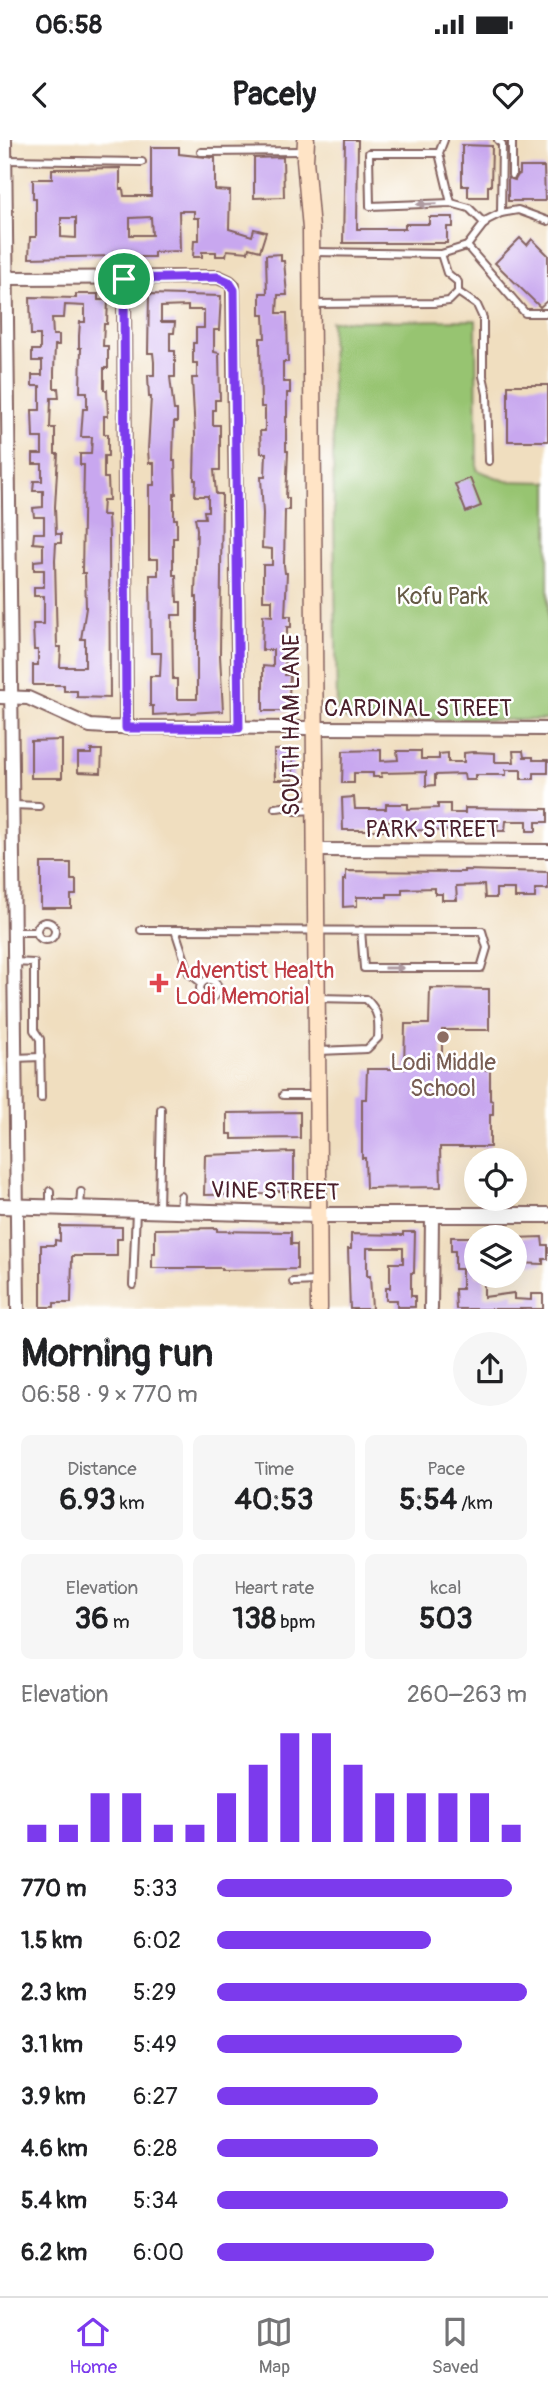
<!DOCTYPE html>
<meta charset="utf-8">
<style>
:root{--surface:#fff;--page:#f6f6f6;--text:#202124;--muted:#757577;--line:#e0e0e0;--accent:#7c3aed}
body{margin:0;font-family:Pangolin,sans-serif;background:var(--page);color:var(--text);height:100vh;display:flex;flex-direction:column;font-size:26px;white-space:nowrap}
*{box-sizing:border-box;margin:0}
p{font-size:23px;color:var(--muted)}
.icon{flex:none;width:38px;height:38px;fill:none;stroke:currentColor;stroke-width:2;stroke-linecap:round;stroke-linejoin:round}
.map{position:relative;height:1169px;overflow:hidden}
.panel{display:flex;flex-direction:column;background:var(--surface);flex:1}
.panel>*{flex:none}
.tools{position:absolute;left:464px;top:1008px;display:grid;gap:14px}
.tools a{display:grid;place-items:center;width:63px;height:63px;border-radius:50%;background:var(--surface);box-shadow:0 7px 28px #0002;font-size:35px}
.pin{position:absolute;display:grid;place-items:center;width:60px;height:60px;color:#fff;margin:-30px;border:4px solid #fff;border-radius:50%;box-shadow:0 2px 7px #0007}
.round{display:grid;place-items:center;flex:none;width:74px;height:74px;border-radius:37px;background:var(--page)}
.summary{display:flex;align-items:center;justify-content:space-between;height:119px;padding:0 21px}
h1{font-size:38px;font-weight:800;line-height:52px}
.metrics{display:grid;grid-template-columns:repeat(3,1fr);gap:10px;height:119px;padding:7px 21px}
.metrics div{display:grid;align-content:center;border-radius:10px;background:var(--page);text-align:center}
.metrics b{font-size:30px;font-weight:800}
.metrics small{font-size:19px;font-weight:400}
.metrics p{font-size:19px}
.chart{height:196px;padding:14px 21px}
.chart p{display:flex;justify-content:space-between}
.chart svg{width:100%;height:126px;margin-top:7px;stroke:var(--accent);stroke-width:6}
ul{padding:0 21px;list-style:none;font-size:23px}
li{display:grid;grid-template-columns:112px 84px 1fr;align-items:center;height:52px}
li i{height:18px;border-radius:9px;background:var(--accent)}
.status{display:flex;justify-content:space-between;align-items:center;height:49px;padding:0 35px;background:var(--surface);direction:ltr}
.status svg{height:19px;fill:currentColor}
header{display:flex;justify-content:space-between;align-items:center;height:91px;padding:0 21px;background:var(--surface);font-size:32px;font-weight:800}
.tab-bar{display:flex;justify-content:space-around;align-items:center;height:98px;border-top:2px solid var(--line);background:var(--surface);font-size:19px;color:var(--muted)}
.tab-bar a{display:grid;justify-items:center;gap:4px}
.tab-bar .current{color:var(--accent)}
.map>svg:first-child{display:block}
.green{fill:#97c471;stroke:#70724e;stroke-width:2}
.building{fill:#c8a7ef;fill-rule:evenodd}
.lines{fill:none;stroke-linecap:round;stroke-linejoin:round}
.service-casing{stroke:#84625f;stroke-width:10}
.minor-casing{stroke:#84625f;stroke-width:16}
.tertiary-casing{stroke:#84625f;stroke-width:18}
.secondary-casing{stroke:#84625f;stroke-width:19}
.service{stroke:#fff;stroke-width:6}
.minor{stroke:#fff;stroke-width:12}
.tertiary{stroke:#fff;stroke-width:14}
.secondary{stroke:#ffe4c6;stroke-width:16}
.oneway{fill:#ae9aa0}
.route-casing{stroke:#fff;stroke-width:14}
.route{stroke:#7c3aed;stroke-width:9}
.health-dot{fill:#e0444e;stroke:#fff;stroke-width:2.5}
.education-dot{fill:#8d6e63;stroke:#fff;stroke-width:2.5}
.labels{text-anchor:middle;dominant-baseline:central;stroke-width:5;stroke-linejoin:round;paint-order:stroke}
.park-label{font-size:23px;fill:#655944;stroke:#fff}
.street-label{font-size:23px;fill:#4a1f2b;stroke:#fff}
.health-label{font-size:23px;fill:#be3a42;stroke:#fff;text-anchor:start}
.education-label{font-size:23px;fill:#785e54;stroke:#fff}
</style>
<div class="status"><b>06:58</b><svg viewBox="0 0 49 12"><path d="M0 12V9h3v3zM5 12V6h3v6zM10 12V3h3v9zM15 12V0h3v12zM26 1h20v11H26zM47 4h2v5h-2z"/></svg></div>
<header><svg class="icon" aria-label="back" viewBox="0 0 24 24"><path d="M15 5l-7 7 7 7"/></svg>Pacely<svg class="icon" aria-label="heart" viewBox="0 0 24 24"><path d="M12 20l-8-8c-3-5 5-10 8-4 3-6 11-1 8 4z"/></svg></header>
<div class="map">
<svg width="548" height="1169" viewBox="0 0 548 1169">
<rect width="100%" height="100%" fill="#fff"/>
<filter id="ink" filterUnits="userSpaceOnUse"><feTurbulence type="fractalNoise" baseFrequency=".0143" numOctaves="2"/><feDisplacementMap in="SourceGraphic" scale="14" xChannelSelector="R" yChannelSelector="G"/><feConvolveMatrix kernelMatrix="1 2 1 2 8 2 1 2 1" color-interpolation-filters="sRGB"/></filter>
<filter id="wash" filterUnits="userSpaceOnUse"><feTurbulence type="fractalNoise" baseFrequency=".00686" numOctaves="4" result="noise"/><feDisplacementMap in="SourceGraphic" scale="28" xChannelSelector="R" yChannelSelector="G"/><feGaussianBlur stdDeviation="1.57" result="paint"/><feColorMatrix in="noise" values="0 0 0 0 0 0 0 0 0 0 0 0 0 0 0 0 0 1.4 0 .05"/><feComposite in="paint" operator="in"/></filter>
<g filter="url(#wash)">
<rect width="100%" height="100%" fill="#f0debf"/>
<polygon class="green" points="476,180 477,330 506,341 548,342 548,580 348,580 337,570 331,181"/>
<g id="blocks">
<g class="building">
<polygon points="345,0 358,0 357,89 405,89 405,84 429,84 429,77 453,77 453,87 447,87 447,103 343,103"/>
<polygon points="462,5 492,6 491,46 488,46 488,57 468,57 468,46 462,46"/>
<path d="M151,7H179V14L215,18V50L230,51L229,89L252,96L254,89L266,92L260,111L249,108L248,112L227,110L226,116H216V112H202V117H193L194,100H199V78H194V71H179L180,111L154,112V117H129V111H114V116L29,118L30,97H36V58H33V39H52V29L120,28V49H123L124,56H151ZM151,77L152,95H130V78ZM61,78H76V98L61,97Z"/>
<polygon points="283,17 284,57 254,58 254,18"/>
<polygon points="520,27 544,27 545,61 508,61 508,38 515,40 518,35 520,34"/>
<polygon points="520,98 527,105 532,99 548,115 548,160 540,167 495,123"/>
<polygon points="281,114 281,121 284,121 287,155 278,155 277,173 287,173 288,222 283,222 283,242 290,242 290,253 287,253 287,277 286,277 286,311 288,311 286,358 289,358 289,370 285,370 284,425 285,433 287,433 285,476 291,476 291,487 287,487 287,501 291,502 291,511 285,511 285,535 290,535 289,558 295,558 296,571 263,571 263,526 273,527 273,510 262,510 263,475 272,476 272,460 263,460 263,425 272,425 272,409 262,408 263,374 261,337 265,337 266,313 261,313 260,291 265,291 265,267 261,267 260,198 265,198 264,175 260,175 260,153 267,153 266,115"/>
<path d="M76,154H98V160H108L107,184H104L103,206H108V228H104V250H107L108,276H104V294H108V316H104V338H108L109,360H103L102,375H108L109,399L110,558L77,557V551H64V545H33V525H38V510H34L33,484H44V456H34V447H44V430H34V421L43,420V404L33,403L34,393H44V377H34L33,368L43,367V351H33L34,341H42V324H33V314H42V298H33L32,270H40V246H32V235H42V221H32V210H40V195H31L30,157L76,158ZM65,165L85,166V182H80L79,196V208H81L80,252H87V269H83L81,297H92L91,314H80V325H84L82,433H85L86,468L81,499H85V527H60L61,507H57L55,420L56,403H61V394H56L55,367L58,314H55V288H50L51,258H59L58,248H54V232L55,205H59V195H53L52,178H64Z"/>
<path d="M149,154L221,156L219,190H214V212L219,213L220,260H215V270H213V285H220V330H214L216,354H222L220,515L223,571L153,575V566H150V536H160L161,513H151L150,435H158V419H149V345H154V323H149L148,310L151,257H149L148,235H154V222L153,213H148ZM188,166V170H204V188H196V203H193V223H197V238H192L195,294L194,340H196L195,356H208V371H204L205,378H195L197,389L195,457H197V559H177V539H173L172,475H181V462H177L176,435H173V398H177V379H174V354H176L175,321H173L174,282H177V270H174L170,237H175V211H170V193H174L175,182H161V167Z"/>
<rect x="508" y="245" width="40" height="56"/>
<polygon points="470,338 481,366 466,372 455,344"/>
<polygon points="62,600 62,638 31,638 31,601"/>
<polygon points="292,609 293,640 275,640 274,610"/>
<polygon points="91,610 102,610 101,633 78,632 78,614 91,614"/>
<polygon points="381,610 381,621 398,620 397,611 421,611 421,619 439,619 439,614 448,613 448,622 464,622 464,613 473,612 495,613 495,622 514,622 513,611 523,611 524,617 533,617 533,620 548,620 548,633 534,633 534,639 521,639 521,630 506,630 506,635 475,635 475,640 465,640 464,634 435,635 435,645 426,646 426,632 381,633 382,637 373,637 373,633 354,633 354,643 342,643 343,611"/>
<polygon points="354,657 355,669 386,669 386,664 408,664 408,669 438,668 438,664 450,664 450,673 465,673 465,668 548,669 548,682 536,682 536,691 527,691 527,681 506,681 505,691 497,691 498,682 474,681 474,691 399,690 399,681 383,681 383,690 343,690 342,658"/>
<polygon points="41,723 71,723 71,740 76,740 76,755 71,755 71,768 41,768"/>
<polygon points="464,730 548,732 548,749 535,749 535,758 515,758 515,749 496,749 496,758 485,758 484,745 456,746 457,760 442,760 442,754 435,754 435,748 402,749 402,754 387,754 387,757 357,757 357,766 343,767 343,740 346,740 346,731 464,732"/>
<polygon points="430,848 489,849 489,890 442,890 442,929 490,930 490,960 493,961 493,975 490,975 490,1007 440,1007 441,1047 366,1048 365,1018 362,1018 362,959 366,959 367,929 404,929 405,884 429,884"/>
<polygon points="300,972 300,998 232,999 232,994 227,994 227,973"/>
<polygon points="294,1012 294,1051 267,1051 267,1054 204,1055 205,1015"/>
<polygon points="60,1086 122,1087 122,1099 117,1099 117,1116 72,1116 71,1163 54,1163 54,1167 41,1167 41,1105 55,1105 55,1100 60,1101"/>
<polygon points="217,1088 217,1091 291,1092 291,1104 297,1104 297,1129 222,1130 222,1128 152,1128 152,1113 155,1113 155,1089"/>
<polygon points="403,1092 415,1092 414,1133 411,1133 411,1156 415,1156 415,1167 397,1167 397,1160 386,1160 386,1148 390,1148 390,1123 403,1123 403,1108 367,1108 367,1136 370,1136 372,1169 350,1169 348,1109 351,1109 351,1094 403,1095"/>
<polygon points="451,1097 476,1097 476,1136 484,1136 484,1157 514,1153 514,1159 531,1160 531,1154 543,1154 543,1169 456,1169 455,1149 462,1149 462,1129 455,1129 455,1111 451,1111"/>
<polygon points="542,1097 543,1105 548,1105 548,1119 543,1119 543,1124 514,1123 514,1098"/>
</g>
</g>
</g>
<g filter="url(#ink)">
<use href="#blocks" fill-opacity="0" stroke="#84625f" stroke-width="2"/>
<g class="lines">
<g class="service-casing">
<g id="service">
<polyline points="444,0 439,13 369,13 370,66 451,63 469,68 485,84"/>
<polyline points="498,0 502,4 501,73"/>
<polyline points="512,0 512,35"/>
<polyline points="201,12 304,11"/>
<polyline points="439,13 451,63"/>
<polyline points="5,20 142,22"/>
<polyline points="467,106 525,173 548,173"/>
<polyline points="313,112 441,114 467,106 487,80 501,73 518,70 548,81"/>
<polyline points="458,152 477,165 483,178 483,236 487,254 489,321"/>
<polyline points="312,164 433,163 449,161 458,152 458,142 447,133 441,114"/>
<polyline points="13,665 39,666"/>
<polyline points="290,667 296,671 314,670"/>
<path d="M275,668C289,667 300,663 314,662"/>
<circle cx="46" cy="791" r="9"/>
<polyline points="141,790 482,791 487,808 481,828 364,828 361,790"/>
<polyline points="175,790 189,833 202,843"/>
<polyline points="15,792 37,792"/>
<polyline points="14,822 34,823 34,890 40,899 41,958"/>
<circle cx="209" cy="849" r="9"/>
<path d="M316,858L366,859C379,871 379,881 378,898L367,909L319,911"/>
<polyline points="15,918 41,917"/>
<polyline points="283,955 316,955"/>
<polyline points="50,1051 50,1067"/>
<polyline points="80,1067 81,1052"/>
<polyline points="159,1070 161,969"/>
<polyline points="180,1071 181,1056"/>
<polyline points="293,1142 317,1141"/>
<polyline points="133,1145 136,1070"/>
</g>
</g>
<g class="minor-casing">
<g id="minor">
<polyline points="5,0 18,1169"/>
<polyline points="7,138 218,137 229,142 233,146 239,588"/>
<polyline points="124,139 126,588"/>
<polyline points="0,557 28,558 90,586 106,587 548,589"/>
<polyline points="315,710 548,711"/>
<polyline points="431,1169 432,1076"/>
</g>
</g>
<g class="tertiary-casing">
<polyline id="tertiary" points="0,1066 318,1075 548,1075"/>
</g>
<g class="secondary-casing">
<polyline id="secondary" points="306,0 305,20 311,89 319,1169"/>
</g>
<use href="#service" class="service"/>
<use href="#minor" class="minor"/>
<use href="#tertiary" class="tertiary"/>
<use href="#secondary" class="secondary"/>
</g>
<defs><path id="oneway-solid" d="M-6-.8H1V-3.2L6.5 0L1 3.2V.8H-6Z" transform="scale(1.75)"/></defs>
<g class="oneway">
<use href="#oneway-solid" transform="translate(427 64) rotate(178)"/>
<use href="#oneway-solid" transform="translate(394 828)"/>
</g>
</g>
<g class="lines" filter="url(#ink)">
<g class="route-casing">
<polygon id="route" points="218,137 229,142 234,150 239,588 126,588 124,139"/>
</g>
<use href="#route" class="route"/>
</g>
<path class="health-dot" d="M155.5 832.5h7v7h7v7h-7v7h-7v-7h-7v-7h7z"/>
<circle class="education-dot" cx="443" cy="897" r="7"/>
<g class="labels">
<g class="park-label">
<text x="442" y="456">Kofu Park</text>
</g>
<g class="street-label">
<text x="418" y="568">CARDINAL STREET</text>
<text transform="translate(291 585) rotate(-90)">SOUTH HAM LANE</text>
<text x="432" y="689">PARK STREET</text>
<text transform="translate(275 1051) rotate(1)">VINE STREET</text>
</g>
<g class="health-label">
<text x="175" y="830">Adventist Health<tspan x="175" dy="26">Lodi Memorial</tspan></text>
</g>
<g class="education-label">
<text x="443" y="922">Lodi Middle<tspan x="443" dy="26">School</tspan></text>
</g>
</g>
</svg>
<div class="tools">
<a><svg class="icon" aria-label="locate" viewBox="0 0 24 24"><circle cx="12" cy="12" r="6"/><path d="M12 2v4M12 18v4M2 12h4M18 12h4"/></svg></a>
<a><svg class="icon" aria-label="layers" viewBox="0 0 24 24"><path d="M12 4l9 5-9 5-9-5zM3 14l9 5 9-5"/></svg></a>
</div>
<div class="pin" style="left:124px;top:139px;background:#1e9e55"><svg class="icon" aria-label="arrive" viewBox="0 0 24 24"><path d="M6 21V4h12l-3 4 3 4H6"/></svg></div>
</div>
<section class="panel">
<div class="summary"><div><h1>Morning run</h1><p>06:58 · 9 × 770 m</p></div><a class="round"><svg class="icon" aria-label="share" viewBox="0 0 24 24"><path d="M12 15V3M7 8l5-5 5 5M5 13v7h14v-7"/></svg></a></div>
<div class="metrics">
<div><p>Distance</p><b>6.93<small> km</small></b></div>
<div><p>Time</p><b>40:53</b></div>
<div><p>Pace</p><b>5:54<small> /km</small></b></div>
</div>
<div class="metrics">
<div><p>Elevation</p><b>36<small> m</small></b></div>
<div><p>Heart rate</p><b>138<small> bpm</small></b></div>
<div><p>kcal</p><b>503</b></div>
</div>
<div class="chart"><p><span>Elevation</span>260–263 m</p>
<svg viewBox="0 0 160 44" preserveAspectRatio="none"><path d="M5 44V38M15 44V38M25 44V27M35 44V27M45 44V38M55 44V38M65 44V27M75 44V17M85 44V6M95 44V6M105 44V17M115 44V27M125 44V27M135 44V27M145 44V27M155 44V38"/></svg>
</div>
<ul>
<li><b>770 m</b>5:33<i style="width:95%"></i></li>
<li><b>1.5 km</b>6:02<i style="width:69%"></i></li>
<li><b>2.3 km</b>5:29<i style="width:100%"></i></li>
<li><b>3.1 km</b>5:49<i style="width:79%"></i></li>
<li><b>3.9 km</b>6:27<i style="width:52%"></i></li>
<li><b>4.6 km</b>6:28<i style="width:52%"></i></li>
<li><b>5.4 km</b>5:34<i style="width:94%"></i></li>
<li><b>6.2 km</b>6:00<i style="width:70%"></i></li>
</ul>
</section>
<nav class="tab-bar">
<a class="current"><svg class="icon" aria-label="home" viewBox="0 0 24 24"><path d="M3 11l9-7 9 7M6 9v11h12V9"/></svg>Home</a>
<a><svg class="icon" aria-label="map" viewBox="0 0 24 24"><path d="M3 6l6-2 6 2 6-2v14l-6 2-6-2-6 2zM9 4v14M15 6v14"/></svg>Map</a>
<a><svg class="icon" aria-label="saved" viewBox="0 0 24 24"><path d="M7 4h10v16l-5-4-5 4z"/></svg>Saved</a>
</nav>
